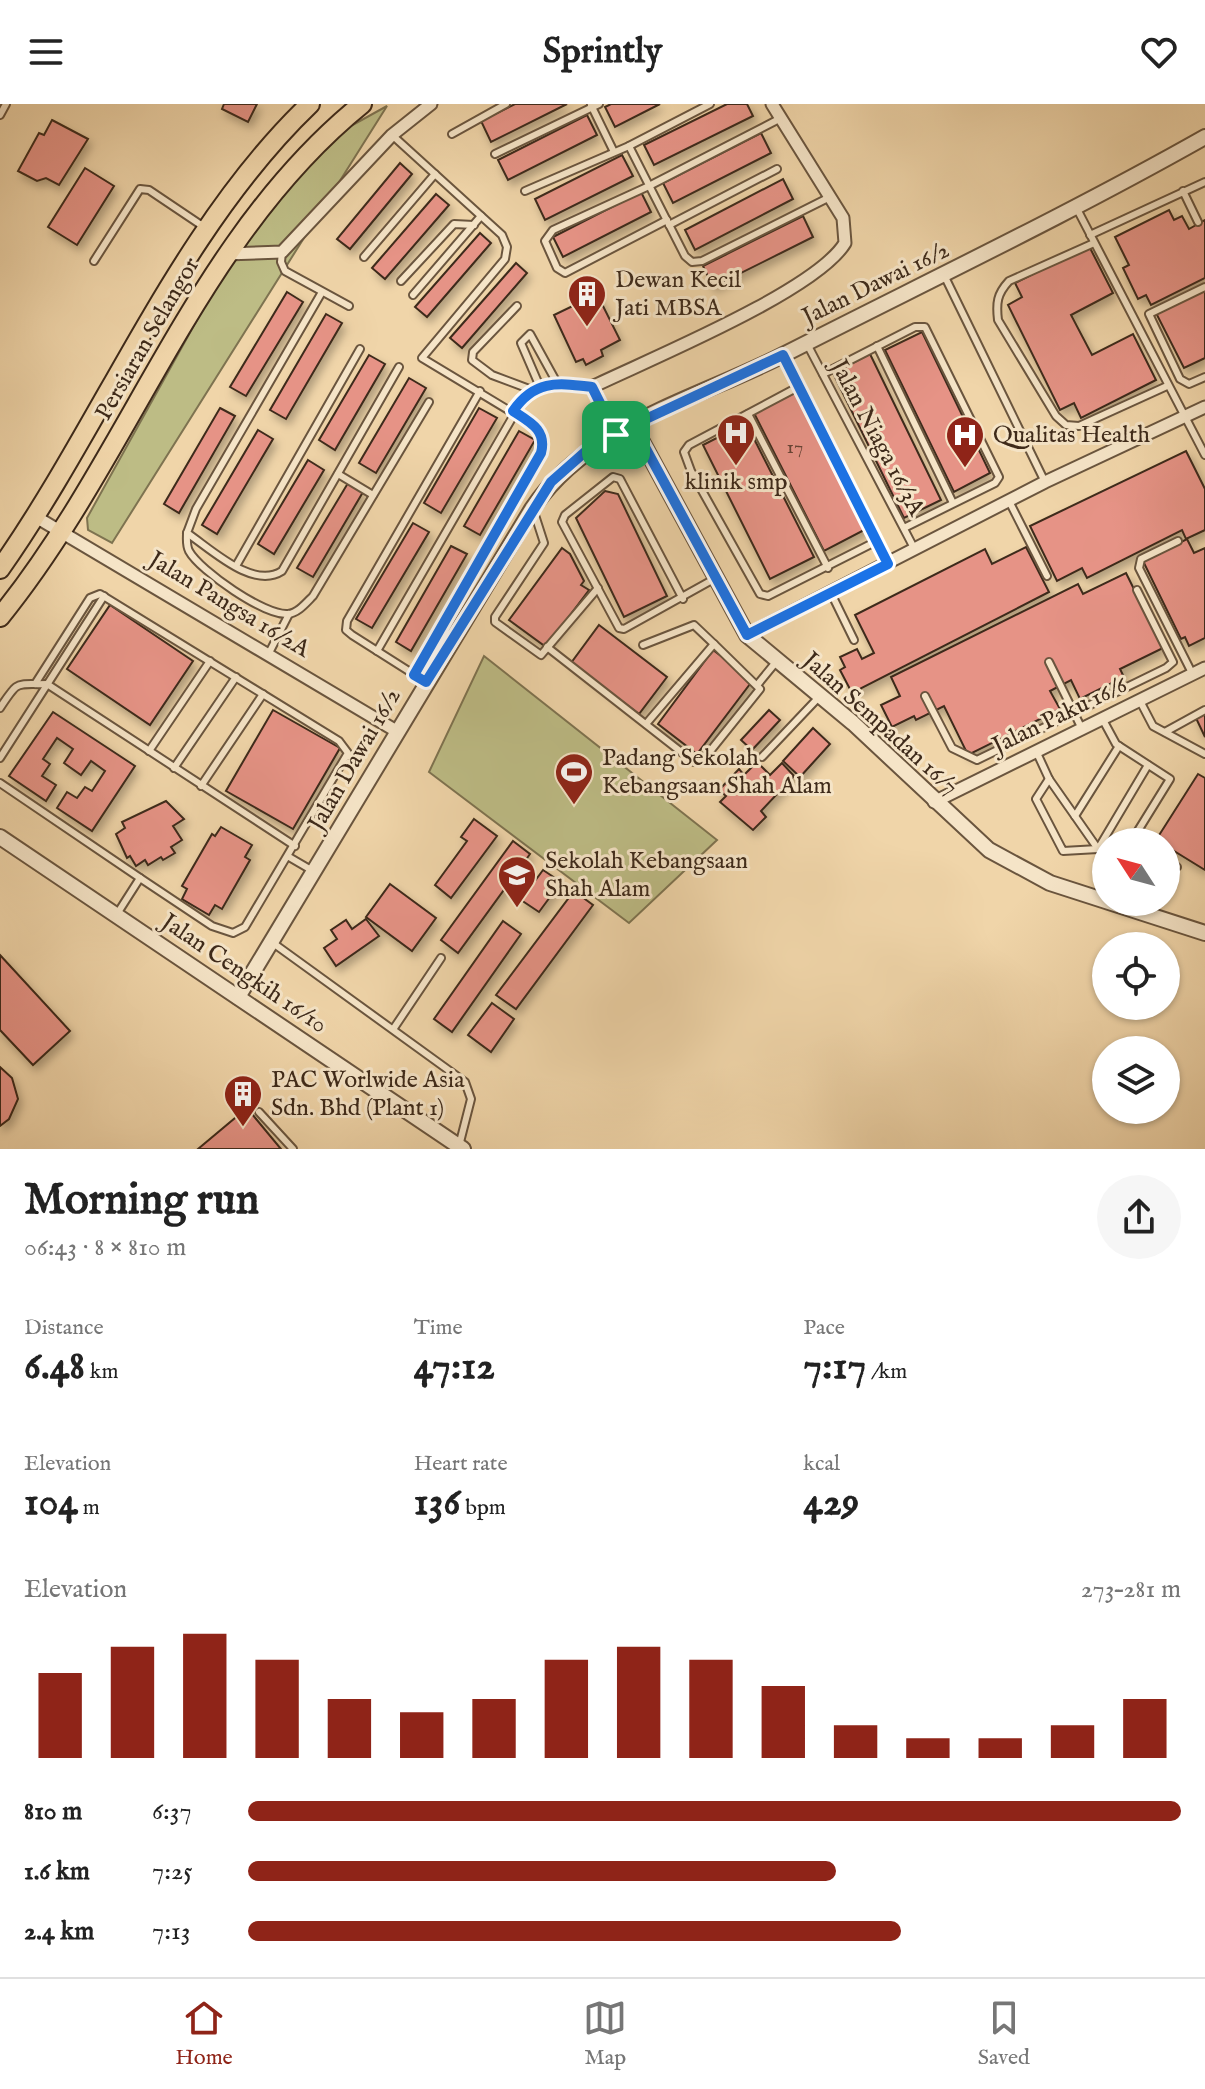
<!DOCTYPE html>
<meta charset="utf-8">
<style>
:root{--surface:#fff;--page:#f6f6f6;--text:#222;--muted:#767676;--line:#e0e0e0;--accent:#8f2418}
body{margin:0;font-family:"IM FELL English",serif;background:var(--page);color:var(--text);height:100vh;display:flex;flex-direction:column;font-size:30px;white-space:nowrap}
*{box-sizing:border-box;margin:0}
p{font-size:26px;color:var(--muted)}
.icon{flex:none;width:44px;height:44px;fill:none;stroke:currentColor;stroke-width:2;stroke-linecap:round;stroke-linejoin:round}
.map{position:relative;height:1045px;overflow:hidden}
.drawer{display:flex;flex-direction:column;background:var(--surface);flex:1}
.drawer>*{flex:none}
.needle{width:52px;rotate:306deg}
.controls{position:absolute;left:1092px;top:724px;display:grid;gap:16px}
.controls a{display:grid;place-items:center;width:88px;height:88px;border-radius:50%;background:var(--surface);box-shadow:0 2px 6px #0004;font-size:40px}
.pin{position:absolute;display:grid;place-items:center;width:68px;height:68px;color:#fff;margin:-34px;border-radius:16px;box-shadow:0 4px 12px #0006}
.round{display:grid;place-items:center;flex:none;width:84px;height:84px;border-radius:42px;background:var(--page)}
.overview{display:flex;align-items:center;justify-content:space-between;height:136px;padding:0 24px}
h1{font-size:44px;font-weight:700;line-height:60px}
.stats{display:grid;grid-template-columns:repeat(3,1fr);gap:12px;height:136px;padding:8px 24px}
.stats div{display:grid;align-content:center}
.stats b{font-size:40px;font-weight:700}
.stats small{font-size:22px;font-weight:400}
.stats p{font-size:22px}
.chart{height:224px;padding:16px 24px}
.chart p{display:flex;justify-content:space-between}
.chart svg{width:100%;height:144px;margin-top:8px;stroke:var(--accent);stroke-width:6}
ul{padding:0 24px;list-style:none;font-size:26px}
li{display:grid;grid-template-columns:128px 96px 1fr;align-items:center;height:60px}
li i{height:20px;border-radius:10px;background:var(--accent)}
header{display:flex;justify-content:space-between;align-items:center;height:104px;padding:0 24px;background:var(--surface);font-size:36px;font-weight:700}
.tab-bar{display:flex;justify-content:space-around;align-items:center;height:112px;border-top:2px solid var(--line);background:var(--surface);font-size:22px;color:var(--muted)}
.tab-bar a{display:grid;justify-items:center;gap:4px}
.tab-bar .selected{color:var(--accent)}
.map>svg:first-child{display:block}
.green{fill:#bdbc85;stroke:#7e7350;stroke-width:2}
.building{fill:#e69386;stroke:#3e2a1a;stroke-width:2;filter:url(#shadow)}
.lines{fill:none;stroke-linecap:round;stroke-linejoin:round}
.service-casing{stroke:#6a553e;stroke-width:10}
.minor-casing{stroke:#6a553e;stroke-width:15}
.tertiary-casing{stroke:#6a553e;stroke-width:18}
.primary-casing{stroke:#3e2a1a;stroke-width:22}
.service{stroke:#f5e4c7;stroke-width:6}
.minor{stroke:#f5e4c7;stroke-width:11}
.tertiary{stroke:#f5e4c7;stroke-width:14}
.primary{stroke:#f0d5a9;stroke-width:18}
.route-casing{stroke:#fff;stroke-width:16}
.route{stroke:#1a73e8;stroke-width:10}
.labels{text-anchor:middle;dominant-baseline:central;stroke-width:6;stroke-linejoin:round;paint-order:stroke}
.number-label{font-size:20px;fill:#684435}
.poi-label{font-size:24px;fill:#3e2a1a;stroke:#f5e4c7;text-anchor:start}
.street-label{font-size:24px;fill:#3e2a1a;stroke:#f5e4c7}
</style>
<header><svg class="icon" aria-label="menu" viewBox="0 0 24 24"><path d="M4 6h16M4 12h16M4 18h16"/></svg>Sprintly<svg class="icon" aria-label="heart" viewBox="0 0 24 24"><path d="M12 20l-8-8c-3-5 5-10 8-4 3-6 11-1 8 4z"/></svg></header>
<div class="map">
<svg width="1205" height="1045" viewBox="0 0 1205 1045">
<defs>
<filter id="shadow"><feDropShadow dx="3.5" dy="5.5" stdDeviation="4" flood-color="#0004"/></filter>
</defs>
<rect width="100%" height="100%" fill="#f0d5a9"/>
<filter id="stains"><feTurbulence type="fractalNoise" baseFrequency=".0025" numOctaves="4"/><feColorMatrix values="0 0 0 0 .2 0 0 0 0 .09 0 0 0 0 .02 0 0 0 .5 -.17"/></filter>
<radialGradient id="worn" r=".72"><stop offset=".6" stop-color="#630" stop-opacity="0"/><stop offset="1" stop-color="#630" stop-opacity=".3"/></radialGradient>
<g class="green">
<polygon points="387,2 112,439 88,426 87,414 237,144 320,39"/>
<polygon points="484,552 717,736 629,819 429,668"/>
</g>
<g class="building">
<polygon points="224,0 257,0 248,18 222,5"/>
<polygon points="515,0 567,0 491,38 481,17"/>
<polygon points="611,0 660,0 615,23 605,3"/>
<polygon points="727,0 747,0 753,12 654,61 644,41"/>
<polygon points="587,11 597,31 508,76 498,56"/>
<polygon points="52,16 88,35 59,81 46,74 37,77 18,67 39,29 44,31"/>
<polygon points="761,29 771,49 673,99 663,79"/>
<polygon points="622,51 633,72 545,116 535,95"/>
<polygon points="400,59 412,70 350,145 337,135"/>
<polygon points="85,64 114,82 77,141 48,123"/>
<polygon points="783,75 793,95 695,146 685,126"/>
<polygon points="641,88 651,108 563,153 553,133"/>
<polygon points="436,90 449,101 385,175 372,164"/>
<polygon points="1169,106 1174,116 1182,112 1189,125 1205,116 1205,174 1151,201 1146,191 1138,195 1123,164 1129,161 1115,133"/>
<polygon points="803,112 813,133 713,183 703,162"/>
<polygon points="480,129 491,139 427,213 415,203"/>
<polygon points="1089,142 1113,189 1071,211 1092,251 1133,230 1156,276 1081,314 1074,299 1060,306 1008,201 1022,193 1015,179"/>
<polygon points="516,159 527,169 462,244 450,234"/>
<polygon points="589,174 620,236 601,246 603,252 586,261 583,255 576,258 554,211 579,199 571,183"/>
<polygon points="1205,185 1205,254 1184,264 1156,209"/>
<polygon points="287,188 303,198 246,292 230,283"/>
<polygon points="326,210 342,219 286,315 270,306"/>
<polygon points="922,228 990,369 954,388 885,246"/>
<polygon points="870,250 941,396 904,414 833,269"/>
<polygon points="369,251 385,260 335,346 319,336"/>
<polygon points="409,274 426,284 376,369 359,359"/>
<polygon points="798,287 868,424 824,447 754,309"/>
<polygon points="220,304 235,312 179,409 164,400"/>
<polygon points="479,304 497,314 441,409 424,399"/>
<polygon points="746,319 814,453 770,475 703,341"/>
<polygon points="258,326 273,335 217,430 202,421"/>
<polygon points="519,327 535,336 480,431 464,422"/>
<polygon points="1186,347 1205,385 1205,426 1186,435 1182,426 1087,474 1082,464 1057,477 1030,422"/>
<polygon points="308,356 324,366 274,450 258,440"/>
<polygon points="348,379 363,388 313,473 297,464"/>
<polygon points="605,387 618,390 667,492 624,513 576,414"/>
<polygon points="413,419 429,428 372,524 356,515"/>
<polygon points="1187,435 1194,449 1205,444 1205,534 1189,542 1185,533 1181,535 1143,457"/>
<polygon points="451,442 467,450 411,547 396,538"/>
<polygon points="1026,443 1049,488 852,589 840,566 845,563 840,553 857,545 862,555 874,549 855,511 985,445 992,460"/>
<polygon points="562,444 570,450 584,477 581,481 589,486 546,543 509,516"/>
<polygon points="1126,469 1163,544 1120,565 1124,573 1080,595 1071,576 1050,587 1060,605 968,651 944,602 916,616 914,612 892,623 881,601 900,592 891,573 1078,480 1083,490"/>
<polygon points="110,501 193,557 150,621 67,565"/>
<polygon points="599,521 667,573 639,610 571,559"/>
<polygon points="713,546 753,576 697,650 658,620"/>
<polygon points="273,606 340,644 293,725 226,687"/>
<polygon points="769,606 780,616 752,646 741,636"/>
<polygon points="1205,607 1205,633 1195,612"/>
<polygon points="53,608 135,662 92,727 57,704 67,688 77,694 85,683 92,687 105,667 91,657 81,671 64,659 73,645 57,634 43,655 50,660 42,672 56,681 46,697 9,672"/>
<polygon points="813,624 830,640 800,673 783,657"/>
<polygon points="757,658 770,671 782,659 794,672 761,707 766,713 753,726 720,698 726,692 719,686 739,665 744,671"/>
<polygon points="1198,670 1205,674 1205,766 1166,742 1166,738 1156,736"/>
<polygon points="166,697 184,715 173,722 182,736 171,743 175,749 163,756 161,753 148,761 145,756 136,762 130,752 127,754 116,730 125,724 122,718"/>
<polygon points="474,715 497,732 451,794 435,781 467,737 461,733"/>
<polygon points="221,723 252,741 245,753 250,756 222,805 215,801 209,811 182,795 187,785 182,782 212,730 215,732"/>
<polygon points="513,737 530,750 458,849 441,836"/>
<polygon points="543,766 561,778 539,808 521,796"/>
<polygon points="390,780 436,814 412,847 366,813"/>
<polygon points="574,787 593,801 516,905 496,891"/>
<polygon points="366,815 379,832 336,862 324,844 337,835 331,826 346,816 352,825"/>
<polygon points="503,817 521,830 452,928 434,915"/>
<polygon points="0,851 70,927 33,961 0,926"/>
<polygon points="492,899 514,915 491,948 468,931"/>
<polygon points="0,963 12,974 18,995 9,1015 0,1022"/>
<polygon points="247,1004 281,1045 198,1045"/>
</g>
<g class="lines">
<g class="service-casing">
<g id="service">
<polyline points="591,1 614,48"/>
<polyline points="0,11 6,0"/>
<polyline points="452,30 506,0"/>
<polyline points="392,31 502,131 507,143 505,155 422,254 538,324 543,341 414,571"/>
<polyline points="629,42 685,152 692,158 702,157 830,93"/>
<polyline points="495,50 599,0"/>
<polyline points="525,87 629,42 710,0"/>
<polyline points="1183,87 1198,118"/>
<polyline points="1077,105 1205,351"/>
<polyline points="667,116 565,169 557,164 545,137 553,126 649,82 781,14"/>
<polyline points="669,121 777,65"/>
<polyline points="1090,131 1205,78"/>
<path d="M1094,139L1009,177C997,190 996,199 998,216L1056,312L1066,321L1079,322L1167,282"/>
<polyline points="282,148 281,158 285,167 349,202"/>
<polyline points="364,153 435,70"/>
<polyline points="94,157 140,85 149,86 204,123"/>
<polyline points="944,171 1045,378"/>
<polyline points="401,177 454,120 474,121"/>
<polyline points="1205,183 1149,210 1180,275 1189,280 1205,273"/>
<path d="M322,188L196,405L187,429C211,445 253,486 282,467L399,263"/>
<polyline points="413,191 481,112"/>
<polyline points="517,202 473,248 472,256 492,271 532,286"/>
<polyline points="806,238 914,444"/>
<polyline points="877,242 953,399"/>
<polyline points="783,253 888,460"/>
<polyline points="823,270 915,223 925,223 999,373 995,379 904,424"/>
<polyline points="540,283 521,239 530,230 557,279"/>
<polyline points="798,283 689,341 684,348 691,367 760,490 768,492 877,437"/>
<polyline points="748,310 828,464"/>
<polyline points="338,370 373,391"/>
<polyline points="1009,397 1047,472"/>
<polyline points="534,408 544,439 495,513 495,518 541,551 598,484"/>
<path d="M187,429C187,435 186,441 189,447C200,467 265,512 288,510C298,509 306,499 313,492L429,298"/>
<polyline points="1178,437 1141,455 1139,464 1193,571"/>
<polyline points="236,462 360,245"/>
<polyline points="831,489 854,536"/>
<polyline points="683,495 620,375 613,373 565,411 562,418 619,524 624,525 714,475"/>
<polyline points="643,541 694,521 714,540 646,620"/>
<polyline points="547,543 694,658 707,651 760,585 714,540"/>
<polyline points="377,547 526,290 557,279 592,283"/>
<polyline points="268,551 289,510"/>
<polyline points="1049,558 1082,625"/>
<polyline points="426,578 352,531 346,526 347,517 480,287"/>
<polyline points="35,580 90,494 100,490 339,637 348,649 245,823 233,829 212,822 140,774 117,810"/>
<polyline points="758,580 776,558"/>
<polyline points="925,592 952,644 977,656 1166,564 1173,558 1137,486"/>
<polyline points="1140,597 1153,622 1205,650"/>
<path d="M0,604C19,575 15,581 47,580L295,742"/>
<polyline points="1103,616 1116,640 1170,675 1131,738"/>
<polyline points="1165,628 1205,606"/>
<polyline points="149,647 210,557"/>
<polyline points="1037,649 1049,675 1098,745 1106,749"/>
<polyline points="762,653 819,593"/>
<polyline points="0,654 104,492"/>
<polyline points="174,664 236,573"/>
<polyline points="1049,675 1036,695 1063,747 1098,745 1148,661"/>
<polyline points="0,679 140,774"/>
<polyline points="201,682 263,590"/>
<polyline points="1075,712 1119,642"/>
<polyline points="289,753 313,767"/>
<polyline points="1166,761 1177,763"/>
<polyline points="273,839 465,978 471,995 459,1042"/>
<polyline points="394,924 441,854"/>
<polyline points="259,1008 293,1045"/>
</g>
</g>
<g class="minor-casing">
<g id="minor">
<polyline points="226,150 282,148 392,31 431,0"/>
<path d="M616,331L592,283C650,255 816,187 845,139L843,114L772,0"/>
<polyline points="36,413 398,628"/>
<polyline points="747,531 1045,378 1205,303"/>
<polyline points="934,698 1205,564"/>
</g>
</g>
<g class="tertiary-casing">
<g id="tertiary">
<polyline points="633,321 747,531 853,619 989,746 1050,779 1205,829"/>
<polyline points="0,733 463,1045"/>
<path d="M238,893L532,405C588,321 697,295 783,251C924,179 1067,111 1205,33"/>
</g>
</g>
<g class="primary-casing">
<g id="primary">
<path d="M0,465C105,316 178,126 310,0"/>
<path d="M0,513C132,350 195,135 362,0"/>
</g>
</g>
<use href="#service" class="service"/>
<use href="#minor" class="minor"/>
<use href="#tertiary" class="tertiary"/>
<use href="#primary" class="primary"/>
</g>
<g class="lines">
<g class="route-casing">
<path id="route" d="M616,331L585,348L551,378L426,578L414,571L541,349C547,326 530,318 513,307C535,275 558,279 592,283L616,331L633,321L747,531L888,460L783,251L633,321L616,331"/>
</g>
<use href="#route" class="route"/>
</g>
<defs>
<g id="building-pin" transform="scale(2)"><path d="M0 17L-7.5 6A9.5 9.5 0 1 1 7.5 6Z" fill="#8f2418" stroke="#f5e4c7"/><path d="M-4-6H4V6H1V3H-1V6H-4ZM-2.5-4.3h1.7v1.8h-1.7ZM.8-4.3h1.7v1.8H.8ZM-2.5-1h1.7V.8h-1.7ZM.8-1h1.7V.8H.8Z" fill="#fff"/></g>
<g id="hospital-pin" transform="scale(2)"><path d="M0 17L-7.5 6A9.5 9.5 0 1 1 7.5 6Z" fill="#8f2418" stroke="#f5e4c7"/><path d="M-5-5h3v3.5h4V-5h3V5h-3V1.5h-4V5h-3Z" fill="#fff"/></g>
<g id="stadium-pin" transform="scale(2)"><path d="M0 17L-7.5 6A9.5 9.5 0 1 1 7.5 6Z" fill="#8f2418" stroke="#f5e4c7"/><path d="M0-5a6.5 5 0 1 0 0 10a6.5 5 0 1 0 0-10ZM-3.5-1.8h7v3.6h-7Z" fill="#fff"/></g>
<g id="school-pin" transform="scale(2)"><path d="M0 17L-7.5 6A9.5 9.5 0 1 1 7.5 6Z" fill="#8f2418" stroke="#f5e4c7"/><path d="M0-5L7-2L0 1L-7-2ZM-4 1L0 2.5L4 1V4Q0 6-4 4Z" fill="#fff"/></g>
</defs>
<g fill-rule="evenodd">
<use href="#building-pin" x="587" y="190"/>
<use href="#hospital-pin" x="736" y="329"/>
<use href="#hospital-pin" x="965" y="331"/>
<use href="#stadium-pin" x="574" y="668"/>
<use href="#school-pin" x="517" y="771"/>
<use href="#building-pin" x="243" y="990"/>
</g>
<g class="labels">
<g class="number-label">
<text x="795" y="343">17</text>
</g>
<g class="poi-label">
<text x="615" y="176">Dewan Kecil<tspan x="615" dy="28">Jati MBSA</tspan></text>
<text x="993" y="331">Qualitas Health</text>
<text x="736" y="378" text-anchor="middle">klinik smp</text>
<text x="602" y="654">Padang Sekolah<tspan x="602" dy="28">Kebangsaan Shah Alam</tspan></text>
<text x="545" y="757">Sekolah Kebangsaan<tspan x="545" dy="28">Shah Alam</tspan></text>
<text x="271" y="976">PAC Worlwide Asia<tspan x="271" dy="28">Sdn. Bhd (Plant 1)</tspan></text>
</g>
<g class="street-label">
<text transform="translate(876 180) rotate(-26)">Jalan Dawai 16/2</text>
<text transform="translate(148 235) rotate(-60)">Persiaran Selangor</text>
<text transform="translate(877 334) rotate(62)">Jalan Niaga 16/3A</text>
<text transform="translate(229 501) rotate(31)">Jalan Pangsa 16/2A</text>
<text transform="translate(1060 612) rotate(-26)">Jalan Paku 16/6</text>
<text transform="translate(880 620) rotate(42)">Jalan Sempadan 16/7</text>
<text transform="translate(355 656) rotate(-60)">Jalan Dawai 16/2</text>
<text transform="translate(244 870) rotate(34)">Jalan Cengkih 16/10</text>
</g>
</g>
<rect width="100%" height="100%" filter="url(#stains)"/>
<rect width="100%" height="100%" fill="url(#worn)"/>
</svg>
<div class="controls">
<a><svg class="needle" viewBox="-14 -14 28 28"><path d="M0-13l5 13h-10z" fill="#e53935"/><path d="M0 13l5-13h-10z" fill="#767676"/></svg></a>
<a><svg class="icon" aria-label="locate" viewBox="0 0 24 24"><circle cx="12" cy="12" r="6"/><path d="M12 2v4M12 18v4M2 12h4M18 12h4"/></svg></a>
<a><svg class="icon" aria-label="layers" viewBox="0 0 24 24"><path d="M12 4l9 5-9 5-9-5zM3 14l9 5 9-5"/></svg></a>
</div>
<div class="pin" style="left:616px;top:331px;background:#1e9e55"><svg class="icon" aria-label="arrive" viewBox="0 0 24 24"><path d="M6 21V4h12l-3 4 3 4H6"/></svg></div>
</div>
<section class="drawer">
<div class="overview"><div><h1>Morning run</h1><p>06:43 · 8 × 810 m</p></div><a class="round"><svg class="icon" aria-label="share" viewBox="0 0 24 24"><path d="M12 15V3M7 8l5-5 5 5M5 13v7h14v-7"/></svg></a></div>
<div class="stats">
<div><p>Distance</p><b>6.48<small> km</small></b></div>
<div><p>Time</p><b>47:12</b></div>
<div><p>Pace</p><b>7:17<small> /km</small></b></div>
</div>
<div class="stats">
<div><p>Elevation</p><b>104<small> m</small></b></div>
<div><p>Heart rate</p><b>136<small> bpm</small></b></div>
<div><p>kcal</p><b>429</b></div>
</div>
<div class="chart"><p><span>Elevation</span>273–281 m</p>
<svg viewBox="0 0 160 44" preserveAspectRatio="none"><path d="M5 44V18M15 44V10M25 44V6M35 44V14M45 44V26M55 44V30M65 44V26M75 44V14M85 44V10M95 44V14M105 44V22M115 44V34M125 44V38M135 44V38M145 44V34M155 44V26"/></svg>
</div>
<ul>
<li><b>810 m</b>6:37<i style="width:100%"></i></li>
<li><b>1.6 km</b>7:25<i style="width:63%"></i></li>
<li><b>2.4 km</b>7:13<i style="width:70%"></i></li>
</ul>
</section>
<nav class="tab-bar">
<a class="selected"><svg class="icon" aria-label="home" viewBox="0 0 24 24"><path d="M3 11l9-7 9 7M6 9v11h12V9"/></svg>Home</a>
<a><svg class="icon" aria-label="map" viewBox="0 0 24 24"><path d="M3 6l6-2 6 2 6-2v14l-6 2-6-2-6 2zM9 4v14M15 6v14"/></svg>Map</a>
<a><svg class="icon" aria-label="saved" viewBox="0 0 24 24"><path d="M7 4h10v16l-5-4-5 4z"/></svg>Saved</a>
</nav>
